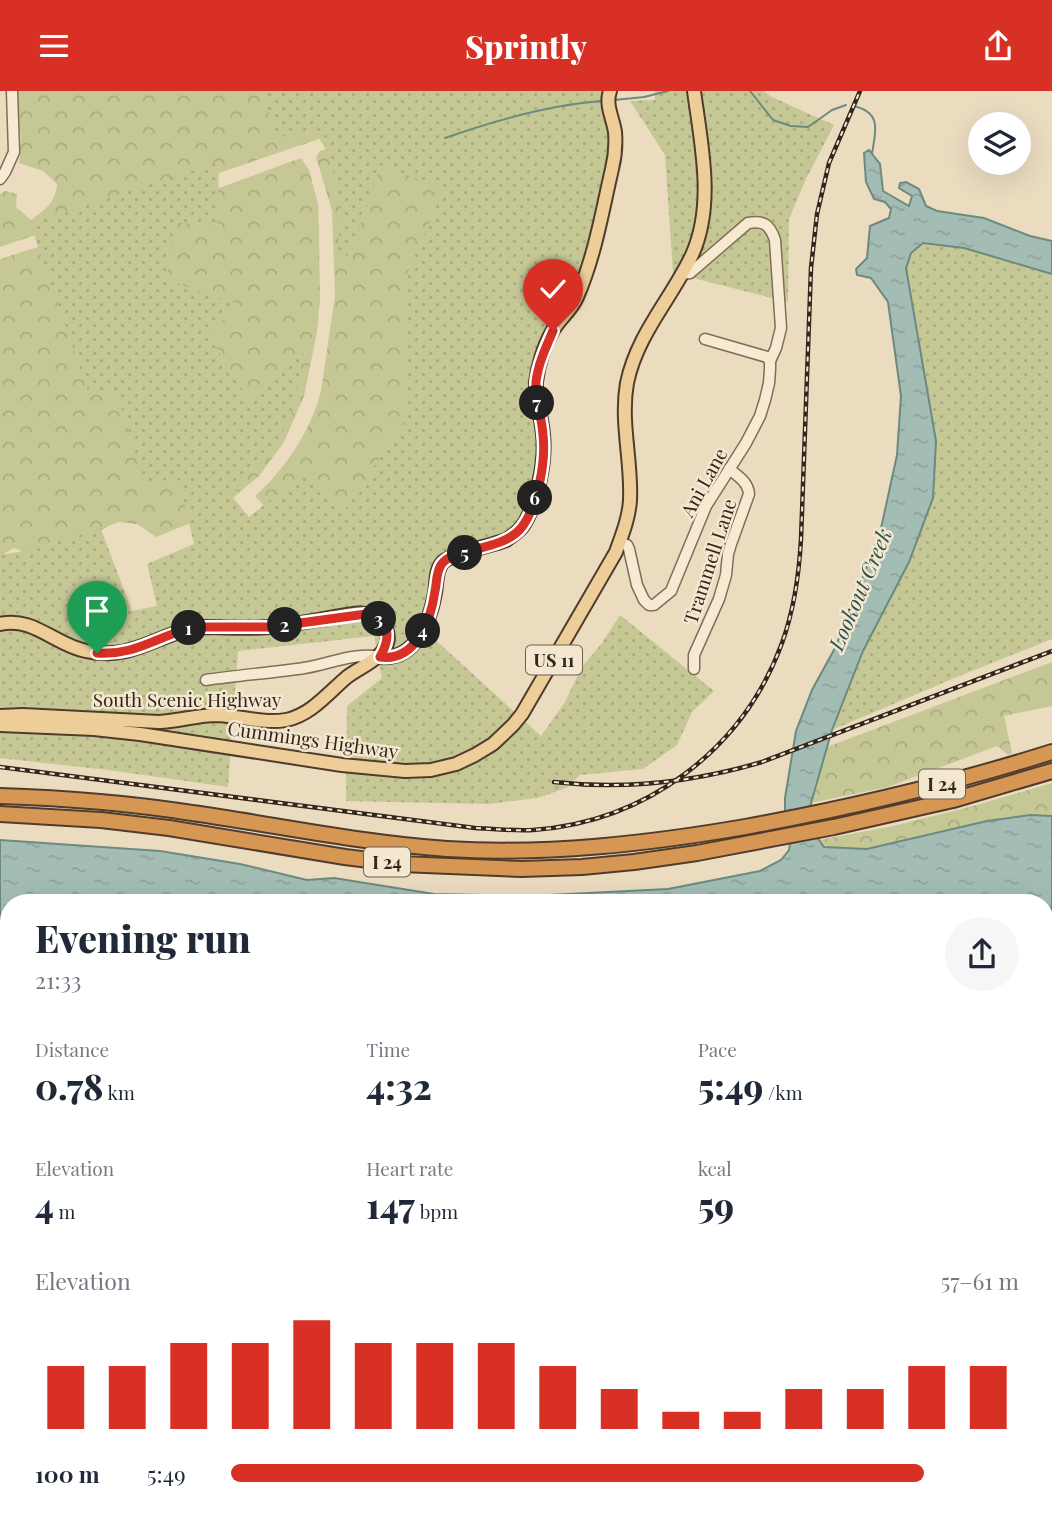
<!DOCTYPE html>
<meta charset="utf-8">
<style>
:root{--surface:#fff;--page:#f6f6f7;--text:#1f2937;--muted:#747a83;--accent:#d93025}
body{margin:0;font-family:"Playfair Display",serif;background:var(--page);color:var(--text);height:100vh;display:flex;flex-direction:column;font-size:26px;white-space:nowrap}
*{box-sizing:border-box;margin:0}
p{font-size:23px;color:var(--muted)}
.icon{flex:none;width:38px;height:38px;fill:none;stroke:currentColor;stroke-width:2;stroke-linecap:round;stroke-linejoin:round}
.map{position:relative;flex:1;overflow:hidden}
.panel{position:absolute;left:0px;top:803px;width:1054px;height:621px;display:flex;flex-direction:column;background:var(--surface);border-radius:28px 28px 0 0;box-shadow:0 7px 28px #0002}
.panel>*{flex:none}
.buttons{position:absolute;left:968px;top:21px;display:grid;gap:14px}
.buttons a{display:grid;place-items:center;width:63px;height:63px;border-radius:50%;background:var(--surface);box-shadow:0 7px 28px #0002;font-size:35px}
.pin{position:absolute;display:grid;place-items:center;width:60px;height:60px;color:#fff;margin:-72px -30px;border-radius:50% 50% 50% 0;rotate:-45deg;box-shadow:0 0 7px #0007}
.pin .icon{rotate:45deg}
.km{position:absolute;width:35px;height:35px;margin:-18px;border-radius:50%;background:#222;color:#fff;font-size:19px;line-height:35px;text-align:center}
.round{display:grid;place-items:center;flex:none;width:74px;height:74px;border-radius:37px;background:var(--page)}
.headline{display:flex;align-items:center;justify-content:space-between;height:119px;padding:0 35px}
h1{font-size:38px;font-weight:800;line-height:52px}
.figures{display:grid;grid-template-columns:repeat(3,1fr);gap:10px;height:119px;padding:7px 35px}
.figures div{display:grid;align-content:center}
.figures b{font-size:35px;font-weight:800}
.figures small{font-size:19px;font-weight:400}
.figures p{font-size:19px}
.chart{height:196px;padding:14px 35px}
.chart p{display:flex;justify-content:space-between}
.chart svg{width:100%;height:126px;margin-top:7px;stroke:var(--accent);stroke-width:6}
ul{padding:0 35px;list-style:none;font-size:23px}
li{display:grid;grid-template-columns:112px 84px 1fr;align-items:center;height:52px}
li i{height:18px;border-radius:9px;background:var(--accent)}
header{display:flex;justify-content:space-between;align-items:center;height:91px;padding:0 35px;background:var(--accent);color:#fff;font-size:32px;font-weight:800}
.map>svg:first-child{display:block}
.forest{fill:url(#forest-crowns)}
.park{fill:url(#park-dots)}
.water{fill:url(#water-ripples);stroke:#6b8a81;stroke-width:2}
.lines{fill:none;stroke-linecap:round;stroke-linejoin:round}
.stream{stroke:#6b8a81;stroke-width:2}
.minor-casing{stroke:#836d59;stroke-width:13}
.major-casing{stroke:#503c2d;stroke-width:16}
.highway-casing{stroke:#503c2d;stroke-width:18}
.minor{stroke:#f6ead3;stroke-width:10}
.major{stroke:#edce99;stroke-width:12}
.highway{stroke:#d69754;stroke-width:14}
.rail-casing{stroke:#33261d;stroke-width:4.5}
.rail{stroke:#f3e7cf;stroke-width:2;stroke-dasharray:5;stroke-linecap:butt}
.route-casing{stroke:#fff;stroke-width:14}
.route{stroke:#d93025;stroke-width:9}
.labels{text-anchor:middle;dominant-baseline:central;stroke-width:5;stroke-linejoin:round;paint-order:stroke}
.shield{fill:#f3e7cf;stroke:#6d6052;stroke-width:2}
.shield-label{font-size:18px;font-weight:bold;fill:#33261d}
.street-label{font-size:19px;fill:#33261d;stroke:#f3e7cf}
.water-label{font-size:21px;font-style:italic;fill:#2d524e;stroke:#f3e7cf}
</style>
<header><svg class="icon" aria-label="menu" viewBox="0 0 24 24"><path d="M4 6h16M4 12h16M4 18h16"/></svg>Sprintly<svg class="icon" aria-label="share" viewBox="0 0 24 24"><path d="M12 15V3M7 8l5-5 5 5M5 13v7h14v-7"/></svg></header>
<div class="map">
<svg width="1052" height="1424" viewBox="0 0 1052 1424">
<defs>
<pattern id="forest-crowns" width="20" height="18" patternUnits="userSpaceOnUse" patternTransform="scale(1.75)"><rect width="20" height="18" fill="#c5c895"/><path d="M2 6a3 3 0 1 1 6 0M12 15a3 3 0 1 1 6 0" fill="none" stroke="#aaac80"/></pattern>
<pattern id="park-dots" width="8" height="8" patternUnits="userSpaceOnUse" patternTransform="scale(1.75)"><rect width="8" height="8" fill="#c5c895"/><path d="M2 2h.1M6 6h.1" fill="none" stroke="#aaac80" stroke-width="1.8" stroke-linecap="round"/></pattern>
<pattern id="water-ripples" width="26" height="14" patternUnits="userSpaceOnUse" patternTransform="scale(1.75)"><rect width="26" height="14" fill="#a3bdb4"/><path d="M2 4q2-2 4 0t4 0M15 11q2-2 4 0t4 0" fill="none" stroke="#8da29a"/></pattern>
</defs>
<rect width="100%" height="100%" fill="#ebdcc0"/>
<g class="forest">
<path d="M17,0H606L610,48L608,71L597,111L405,19L0,156V103L5,100L17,103L16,116L31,129C45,119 56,111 57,93L43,80L19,72L21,46L17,30Z"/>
<path d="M399,36L595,120L590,152L548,235L536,340V376L528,412L518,433L505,444L445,463C423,479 433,503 425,524C423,529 419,534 417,539L284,436L255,405C286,377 310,341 321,300L335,205L332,120L316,66L320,60Z"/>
<polygon points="301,67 309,79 318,113 319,147 320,209 317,241 304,305 284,351 259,385 222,416 193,431 156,446 137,433 119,431 108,435 93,446 27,462 14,457 0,465 0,168 189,108"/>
<polygon points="1052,571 1052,615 1004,625 1012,662 1008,664 997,655 888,696 811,712 827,656"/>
<polygon points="1052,692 1052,725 1030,724 987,730 867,758 824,756 819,749 893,735 973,715"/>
<polygon points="0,1279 9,1280 9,1334 0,1345"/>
<polygon points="149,1416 193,1416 209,1424 121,1424"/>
</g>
<g class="park">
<polygon points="261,0 603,0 600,6 607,37 608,63 586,164 571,206 547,238 538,338 536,371 525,417 518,431 508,441 475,453 459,456 443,461 434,469 429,481 425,511 417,529 431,545 541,645 565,611 581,577 602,552 620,524 714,600 692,621 677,654 643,678 580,684 566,697 538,707 488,713 346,710 347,615 382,587 374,545 238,560 228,696 108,679 0,667 0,464 23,460 57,449 81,444 99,433 132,520 157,515 147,473 194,453 179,389 144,390 117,302 89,303 30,132 219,71 217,136 174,131 167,189 238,213 209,245 249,309 304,261 293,317 279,349 231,404 249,426 302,383 343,422 404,330 405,187 444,98 381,74 350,165 337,163 342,119 329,63 313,38 277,47"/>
<polygon points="655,0 763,0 772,6 834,34 805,90 789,128 788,211 673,182 665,64 630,10 655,9"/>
<polygon points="923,152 964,157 1052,183 1052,548 957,586 832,639 863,560 909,471 933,407 905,177 911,162"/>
<polygon points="1045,1084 1052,1085 1052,1424 359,1424 358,1416 1045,1416"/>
</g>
<polygon class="water" points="869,59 880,73 883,100 909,115 912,105 899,97 900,92 906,91 919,98 926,115 937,120 984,127 1030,145 1052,150 1052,183 964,157 923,152 911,162 906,177 936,350 933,407 909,471 863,560 832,639 811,712 812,739 824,756 867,758 987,730 1030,724 1052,725 1052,1073 1045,1073 1045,812 9,812 9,1017 0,1018 0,749 160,760 240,773 307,789 334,787 434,803 528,805 668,798 760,780 781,769 789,759 791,746 785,724 785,707 796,640 812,599 835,557 880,442 897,364 901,305 888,211 871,187 857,184 856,178 867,167 870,135 889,127 891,118 885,111 874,108 866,91 864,62"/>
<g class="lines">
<g class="stream">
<polyline points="750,0 773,29 791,35 808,36 832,19 846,14"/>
<polyline points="614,9 644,6 668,0"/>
<path d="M853,15C882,21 876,40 872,62"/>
<path d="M445,47C496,29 548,14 602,10"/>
<polyline points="0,1075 9,1072"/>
<polyline points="1045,1369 1052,1362"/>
<polyline points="0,1378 9,1379"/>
<polyline points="61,1424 61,1416"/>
<polyline points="987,1424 996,1416"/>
</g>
<g class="minor-casing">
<g id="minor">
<polyline points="0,88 5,81 14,61 12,0"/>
<path d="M682,183L690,182L748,132C764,129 770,134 775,149L781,237L776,257L770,270"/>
<polyline points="620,451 627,454 629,458 637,494 644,509 649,514 654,514 671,500 706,415 746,352 760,325 765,309 769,292 770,278 770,270 767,266 705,248"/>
<path d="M694,578V564L719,508L726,484L728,463L731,453L749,403C748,391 738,385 729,378"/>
<path d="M206,589C239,584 272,582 304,577C330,573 354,561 380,566"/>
<polyline points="308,1416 316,1424"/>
</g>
</g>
<g class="major-casing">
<g id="major">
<path d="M0,533C33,525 55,554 86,560C132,571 159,541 201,536C224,536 247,538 270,536C291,534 313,530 334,526C345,525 359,520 371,524C378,526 383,531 386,537C396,564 362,574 347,586C328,602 311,624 286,629C264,633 240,625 217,624C198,624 179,630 159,631L23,624L0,625"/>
<path d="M380,566C415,570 430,531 435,502C437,492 435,479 443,471C453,462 491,455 506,449C512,445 517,442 522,436C537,415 546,369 543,344C542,326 535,310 536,291C538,275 544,255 552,241C559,228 571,220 577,206C595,165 602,121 612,78C615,66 616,53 615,41C613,27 605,14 610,0"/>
<path d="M0,634L94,638L140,643L342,674L405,680L431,679L456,673L475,664L493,653L513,634L522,623L616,461C622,444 629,427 630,409C632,370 620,331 627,292C637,243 672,207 692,164C715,113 701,53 694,0"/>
</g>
</g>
<g class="highway-casing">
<g id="highway">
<path d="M0,705C64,707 128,712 192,722C277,734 361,752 447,758C547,764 646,753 745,736C849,717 951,693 1052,661"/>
<polyline points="0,723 101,729 169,737 345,766 401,773 521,778 582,776 634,771 697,762 834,736 953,709 1052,680"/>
</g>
</g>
<use href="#minor" class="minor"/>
<use href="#major" class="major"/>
<use href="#highway" class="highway"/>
<g class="rail-casing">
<g id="rail">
<path d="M0,676L475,737C494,738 514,740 533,739C646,731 743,659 782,552C794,519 799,484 801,448L811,177L817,123L829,72L860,0"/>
<path d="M554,691C625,699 694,691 762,671L1052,560"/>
</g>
</g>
<use href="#rail" class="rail"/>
</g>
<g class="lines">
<g class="route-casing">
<path id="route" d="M97,562C140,565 161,541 201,536H271L366,523C391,528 391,547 380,566C416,571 431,529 435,500C437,491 436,482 441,474C452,456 503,461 522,436C538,414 546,370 543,344C542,326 535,309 536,291C538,273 546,256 553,240"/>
</g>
<use href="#route" class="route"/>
</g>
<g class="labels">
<g class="shield">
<rect x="526" y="554.5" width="56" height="29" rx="5"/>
<rect x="919" y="678.5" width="46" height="29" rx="5"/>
<rect x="364" y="756.5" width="46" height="29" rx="5"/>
</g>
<g class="shield-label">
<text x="554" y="569">US 11</text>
<text x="942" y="693">I 24</text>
<text x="387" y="771">I 24</text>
</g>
<g class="street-label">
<text transform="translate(703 391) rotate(-61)">Ani Lane</text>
<text transform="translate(709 470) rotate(-72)">Trammell Lane</text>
<text x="187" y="608">South Scenic Highway</text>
<text transform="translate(313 648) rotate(8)">Cummings Highway</text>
</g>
<g class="water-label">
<text transform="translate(859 498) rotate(-67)">Lookout Creek</text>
</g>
</g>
</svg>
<div class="buttons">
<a><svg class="icon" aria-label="layers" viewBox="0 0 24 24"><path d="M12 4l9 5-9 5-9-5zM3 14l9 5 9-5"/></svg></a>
</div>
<div class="pin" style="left:97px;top:562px;background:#1e9e55"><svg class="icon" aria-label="arrive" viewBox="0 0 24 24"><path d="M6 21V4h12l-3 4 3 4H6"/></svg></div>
<div class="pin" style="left:553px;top:240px;background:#d93025"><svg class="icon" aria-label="check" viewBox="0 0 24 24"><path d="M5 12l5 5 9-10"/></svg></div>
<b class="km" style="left:189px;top:537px">1</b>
<b class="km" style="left:285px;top:534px">2</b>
<b class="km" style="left:379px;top:528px">3</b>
<b class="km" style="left:423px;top:540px">4</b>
<b class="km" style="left:465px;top:462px">5</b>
<b class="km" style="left:535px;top:407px">6</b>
<b class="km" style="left:537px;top:312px">7</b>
<section class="panel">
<div class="headline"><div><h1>Evening run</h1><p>21:33</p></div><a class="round"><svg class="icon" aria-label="share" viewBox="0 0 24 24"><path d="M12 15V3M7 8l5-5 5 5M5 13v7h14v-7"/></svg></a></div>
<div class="figures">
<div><p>Distance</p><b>0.78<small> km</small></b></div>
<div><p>Time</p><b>4:32</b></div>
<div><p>Pace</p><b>5:49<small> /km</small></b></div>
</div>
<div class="figures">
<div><p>Elevation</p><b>4<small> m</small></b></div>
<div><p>Heart rate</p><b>147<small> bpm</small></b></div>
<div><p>kcal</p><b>59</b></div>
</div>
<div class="chart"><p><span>Elevation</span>57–61 m</p>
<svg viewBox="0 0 160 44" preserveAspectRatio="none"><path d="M5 44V22M15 44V22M25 44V14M35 44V14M45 44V6M55 44V14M65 44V14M75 44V14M85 44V22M95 44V30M105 44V38M115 44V38M125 44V30M135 44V30M145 44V22M155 44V22"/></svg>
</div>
<ul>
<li><b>100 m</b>5:49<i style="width:88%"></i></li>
</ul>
</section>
</div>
